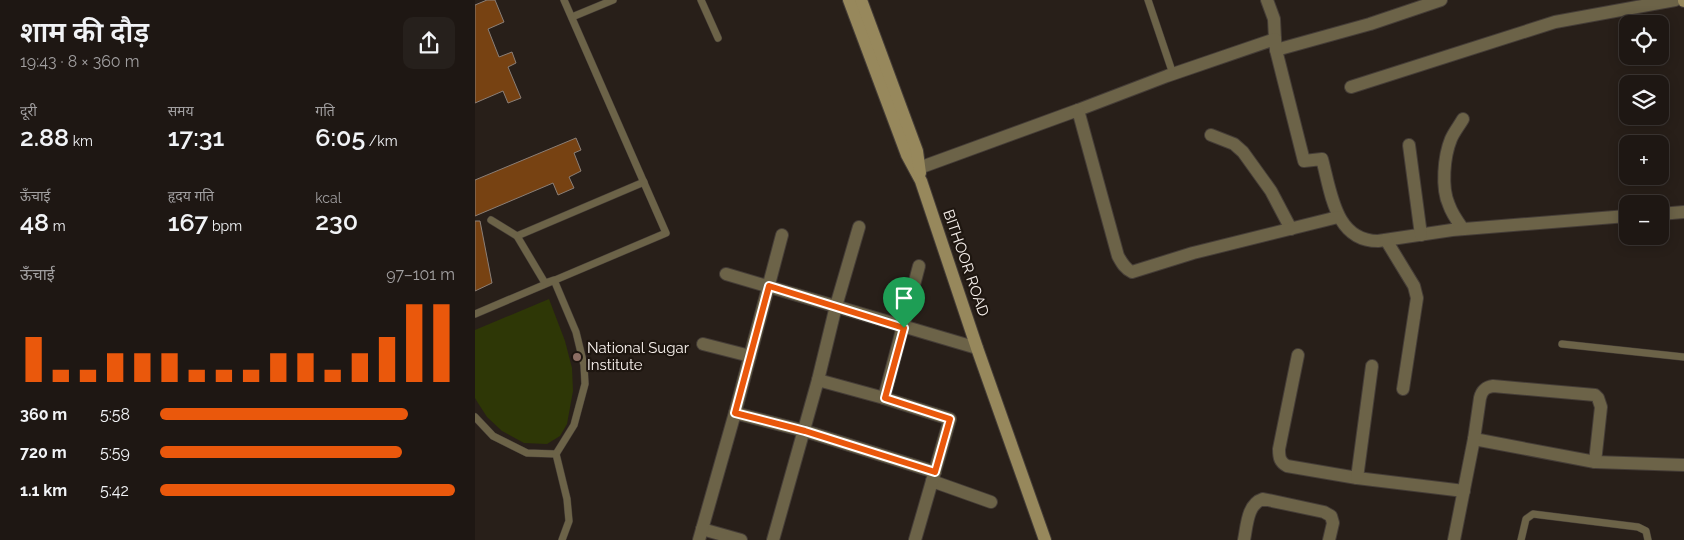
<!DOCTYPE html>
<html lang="hi">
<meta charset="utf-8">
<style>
:root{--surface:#1e1713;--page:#26201c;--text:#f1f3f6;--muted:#a19fa0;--line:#3c3633;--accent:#ea580c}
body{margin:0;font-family:Raleway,"Noto Sans Devanagari",sans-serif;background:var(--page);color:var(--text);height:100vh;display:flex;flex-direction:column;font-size:19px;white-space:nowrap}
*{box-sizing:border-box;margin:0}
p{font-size:16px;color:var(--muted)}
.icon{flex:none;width:28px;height:28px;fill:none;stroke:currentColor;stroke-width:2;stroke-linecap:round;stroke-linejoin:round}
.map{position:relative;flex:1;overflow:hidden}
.drawer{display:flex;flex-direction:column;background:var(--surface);width:475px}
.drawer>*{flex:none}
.fabs{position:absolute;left:1144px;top:15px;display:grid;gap:10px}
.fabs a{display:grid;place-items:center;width:50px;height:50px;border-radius:10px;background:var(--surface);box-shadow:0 2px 12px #0003,0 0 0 1px var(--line);font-size:25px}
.pin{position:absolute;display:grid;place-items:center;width:42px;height:42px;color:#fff;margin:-51px -21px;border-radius:50% 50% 50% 0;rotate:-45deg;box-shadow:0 0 5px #0007}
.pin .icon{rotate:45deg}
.round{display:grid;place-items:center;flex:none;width:52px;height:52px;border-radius:10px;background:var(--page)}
.head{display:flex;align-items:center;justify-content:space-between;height:85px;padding:0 20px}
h1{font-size:28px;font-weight:600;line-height:38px}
.metrics{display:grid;grid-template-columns:repeat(3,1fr);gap:8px;height:85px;padding:5px 20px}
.metrics div{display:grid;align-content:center}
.metrics b{font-size:25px;font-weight:600}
.metrics small{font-size:14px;font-weight:400}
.metrics p{font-size:14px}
.chart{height:140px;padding:10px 20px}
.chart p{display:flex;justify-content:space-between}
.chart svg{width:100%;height:90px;margin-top:5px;stroke:var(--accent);stroke-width:6}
ul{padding:0 20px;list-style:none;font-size:16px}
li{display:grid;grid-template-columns:80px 60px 1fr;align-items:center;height:38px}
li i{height:12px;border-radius:6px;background:var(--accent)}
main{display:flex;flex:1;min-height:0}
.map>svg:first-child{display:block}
.green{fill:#2e3706}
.building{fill:#774212;stroke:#8b7f77}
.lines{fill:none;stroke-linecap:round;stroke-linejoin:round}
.lane-casing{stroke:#453d37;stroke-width:8}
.street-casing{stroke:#453d37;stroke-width:14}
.secondary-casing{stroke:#453d37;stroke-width:14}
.lane{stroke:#6c6348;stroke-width:7}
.street{stroke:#6c6348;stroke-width:12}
.secondary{stroke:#97885c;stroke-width:12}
.route-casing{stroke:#fff;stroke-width:10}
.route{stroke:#ea580c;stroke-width:6}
.education-dot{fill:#8d6e63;stroke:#1e1610;stroke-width:2}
.labels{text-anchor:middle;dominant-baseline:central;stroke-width:4.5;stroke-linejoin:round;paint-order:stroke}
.street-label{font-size:15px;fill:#f9f2ee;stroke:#1e1610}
.poi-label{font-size:15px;fill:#f9f2ee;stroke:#1e1610;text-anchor:start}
</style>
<main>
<section class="drawer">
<div class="head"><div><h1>शाम की दौड़</h1><p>19:43 · 8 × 360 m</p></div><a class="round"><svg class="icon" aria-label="share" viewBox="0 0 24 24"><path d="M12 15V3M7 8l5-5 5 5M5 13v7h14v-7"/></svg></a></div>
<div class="metrics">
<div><p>दूरी</p><b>2.88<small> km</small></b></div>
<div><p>समय</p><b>17:31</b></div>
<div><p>गति</p><b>6:05<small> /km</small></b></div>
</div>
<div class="metrics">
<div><p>ऊँचाई</p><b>48<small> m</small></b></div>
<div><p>हृदय गति</p><b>167<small> bpm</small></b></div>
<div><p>kcal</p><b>230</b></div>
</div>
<div class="chart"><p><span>ऊँचाई</span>97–101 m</p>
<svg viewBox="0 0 160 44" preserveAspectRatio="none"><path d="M5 44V22M15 44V38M25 44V38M35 44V30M45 44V30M55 44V30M65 44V38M75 44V38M85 44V38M95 44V30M105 44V30M115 44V38M125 44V30M135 44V22M145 44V6M155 44V6"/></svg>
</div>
<ul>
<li><b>360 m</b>5:58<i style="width:84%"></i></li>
<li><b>720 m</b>5:59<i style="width:82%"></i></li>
<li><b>1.1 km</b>5:42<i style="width:100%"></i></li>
</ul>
</section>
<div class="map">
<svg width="1209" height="540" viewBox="0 0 1209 540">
<rect width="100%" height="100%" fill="#281f19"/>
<polygon class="green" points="74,299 90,341 97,368 98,391 92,424 85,436 72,444 49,443 27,431 12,417 3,403 0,398 0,330"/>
<g class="building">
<polygon points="12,0 20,0 29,22 13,29 24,57 37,52 41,63 33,67 46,98 33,103 28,91 0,103 0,5"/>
<polygon points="101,138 106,150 99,153 106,171 94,177 99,188 83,195 78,183 0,216 0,180"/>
<polygon points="0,221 5,221 17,283 0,291"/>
</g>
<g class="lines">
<g class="lane-casing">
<g id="lane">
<polyline points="226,0 243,38"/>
<polyline points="673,0 698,74"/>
<polyline points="97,17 138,0"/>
<polyline points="42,236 169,182"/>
<polyline points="0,314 191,233 89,0"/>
<polyline points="1087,344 1209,357"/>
<polyline points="0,417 18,436 52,453 81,454 99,425 110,384 109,365 101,332 79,280 70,283 42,236 16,220"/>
<polyline points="81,454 92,499 94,521 87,540"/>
<polyline points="1046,540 1051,519 1058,514 1163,527 1171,531 1173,540"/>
</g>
</g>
<g class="street-casing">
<g id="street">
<polyline points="792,0 799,19 800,39"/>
<polyline points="801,50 895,24 966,0"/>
<polyline points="876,87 1080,22 1200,0"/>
<path d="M603,110L692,76L800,39L801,50L829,161L847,159C856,192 860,241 903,241L977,230L1152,216"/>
<polyline points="736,135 759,144 768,152 796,191 816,229"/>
<polyline points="934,145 946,235"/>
<path d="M444,168L603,110L643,256C647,263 650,269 657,272L718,253L863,217"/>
<polyline points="1185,214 1209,212"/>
<path d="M988,229C983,222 977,214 974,205C966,188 969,156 976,139C979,132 984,126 988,119"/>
<polyline points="911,240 939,286 942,298 928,389"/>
<polyline points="251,274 502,348"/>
<polyline points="228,344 275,356"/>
<path d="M823,355L804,449C804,458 805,462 812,466L882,478L989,491"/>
<polyline points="343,380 361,306 384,227"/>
<polyline points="409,398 444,266"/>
<polyline points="260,413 330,431 460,472"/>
<polyline points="999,439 1120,462 1209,465"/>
<polyline points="882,478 897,366"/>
<polyline points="457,481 516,502"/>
<polyline points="227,529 266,540"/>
<polyline points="224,540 260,413 307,235"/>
<polyline points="298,540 343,380 409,398 475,419 440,540"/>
<path d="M769,540C772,526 772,504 788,499L849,512L856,516L858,523L854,540"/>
<path d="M979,540L999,439L1005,398C1007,390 1011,387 1018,386L1120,395L1123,398L1126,407L1120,462"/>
</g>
</g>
<g class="secondary-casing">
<g id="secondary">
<polyline points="374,0 432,155 446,181 502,348 570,540"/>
<polyline points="386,0 442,151 445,173"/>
<polyline points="1209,0 1209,1"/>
</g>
</g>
<use href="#lane" class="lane"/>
<use href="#street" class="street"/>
<use href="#secondary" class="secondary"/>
</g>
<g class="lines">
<g class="route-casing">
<polygon id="route" points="294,286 429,328 410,398 475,419 460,472 330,431 260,413"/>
</g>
<use href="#route" class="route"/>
</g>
<circle class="education-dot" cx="102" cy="357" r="5"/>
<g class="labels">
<g class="street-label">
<text transform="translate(491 263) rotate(71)">BITHOOR ROAD</text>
</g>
<g class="poi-label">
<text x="112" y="348">National Sugar<tspan x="112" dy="17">Institute</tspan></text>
</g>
</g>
</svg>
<div class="fabs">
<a><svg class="icon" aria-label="locate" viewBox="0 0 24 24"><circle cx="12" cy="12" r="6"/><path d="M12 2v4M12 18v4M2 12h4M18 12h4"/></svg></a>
<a><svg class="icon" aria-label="layers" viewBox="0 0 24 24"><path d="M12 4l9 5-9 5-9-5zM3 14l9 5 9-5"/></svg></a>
<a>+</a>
<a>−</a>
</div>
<div class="pin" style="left:429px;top:328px;background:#1e9e55"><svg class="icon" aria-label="arrive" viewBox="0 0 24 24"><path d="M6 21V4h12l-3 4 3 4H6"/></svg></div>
</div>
</main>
